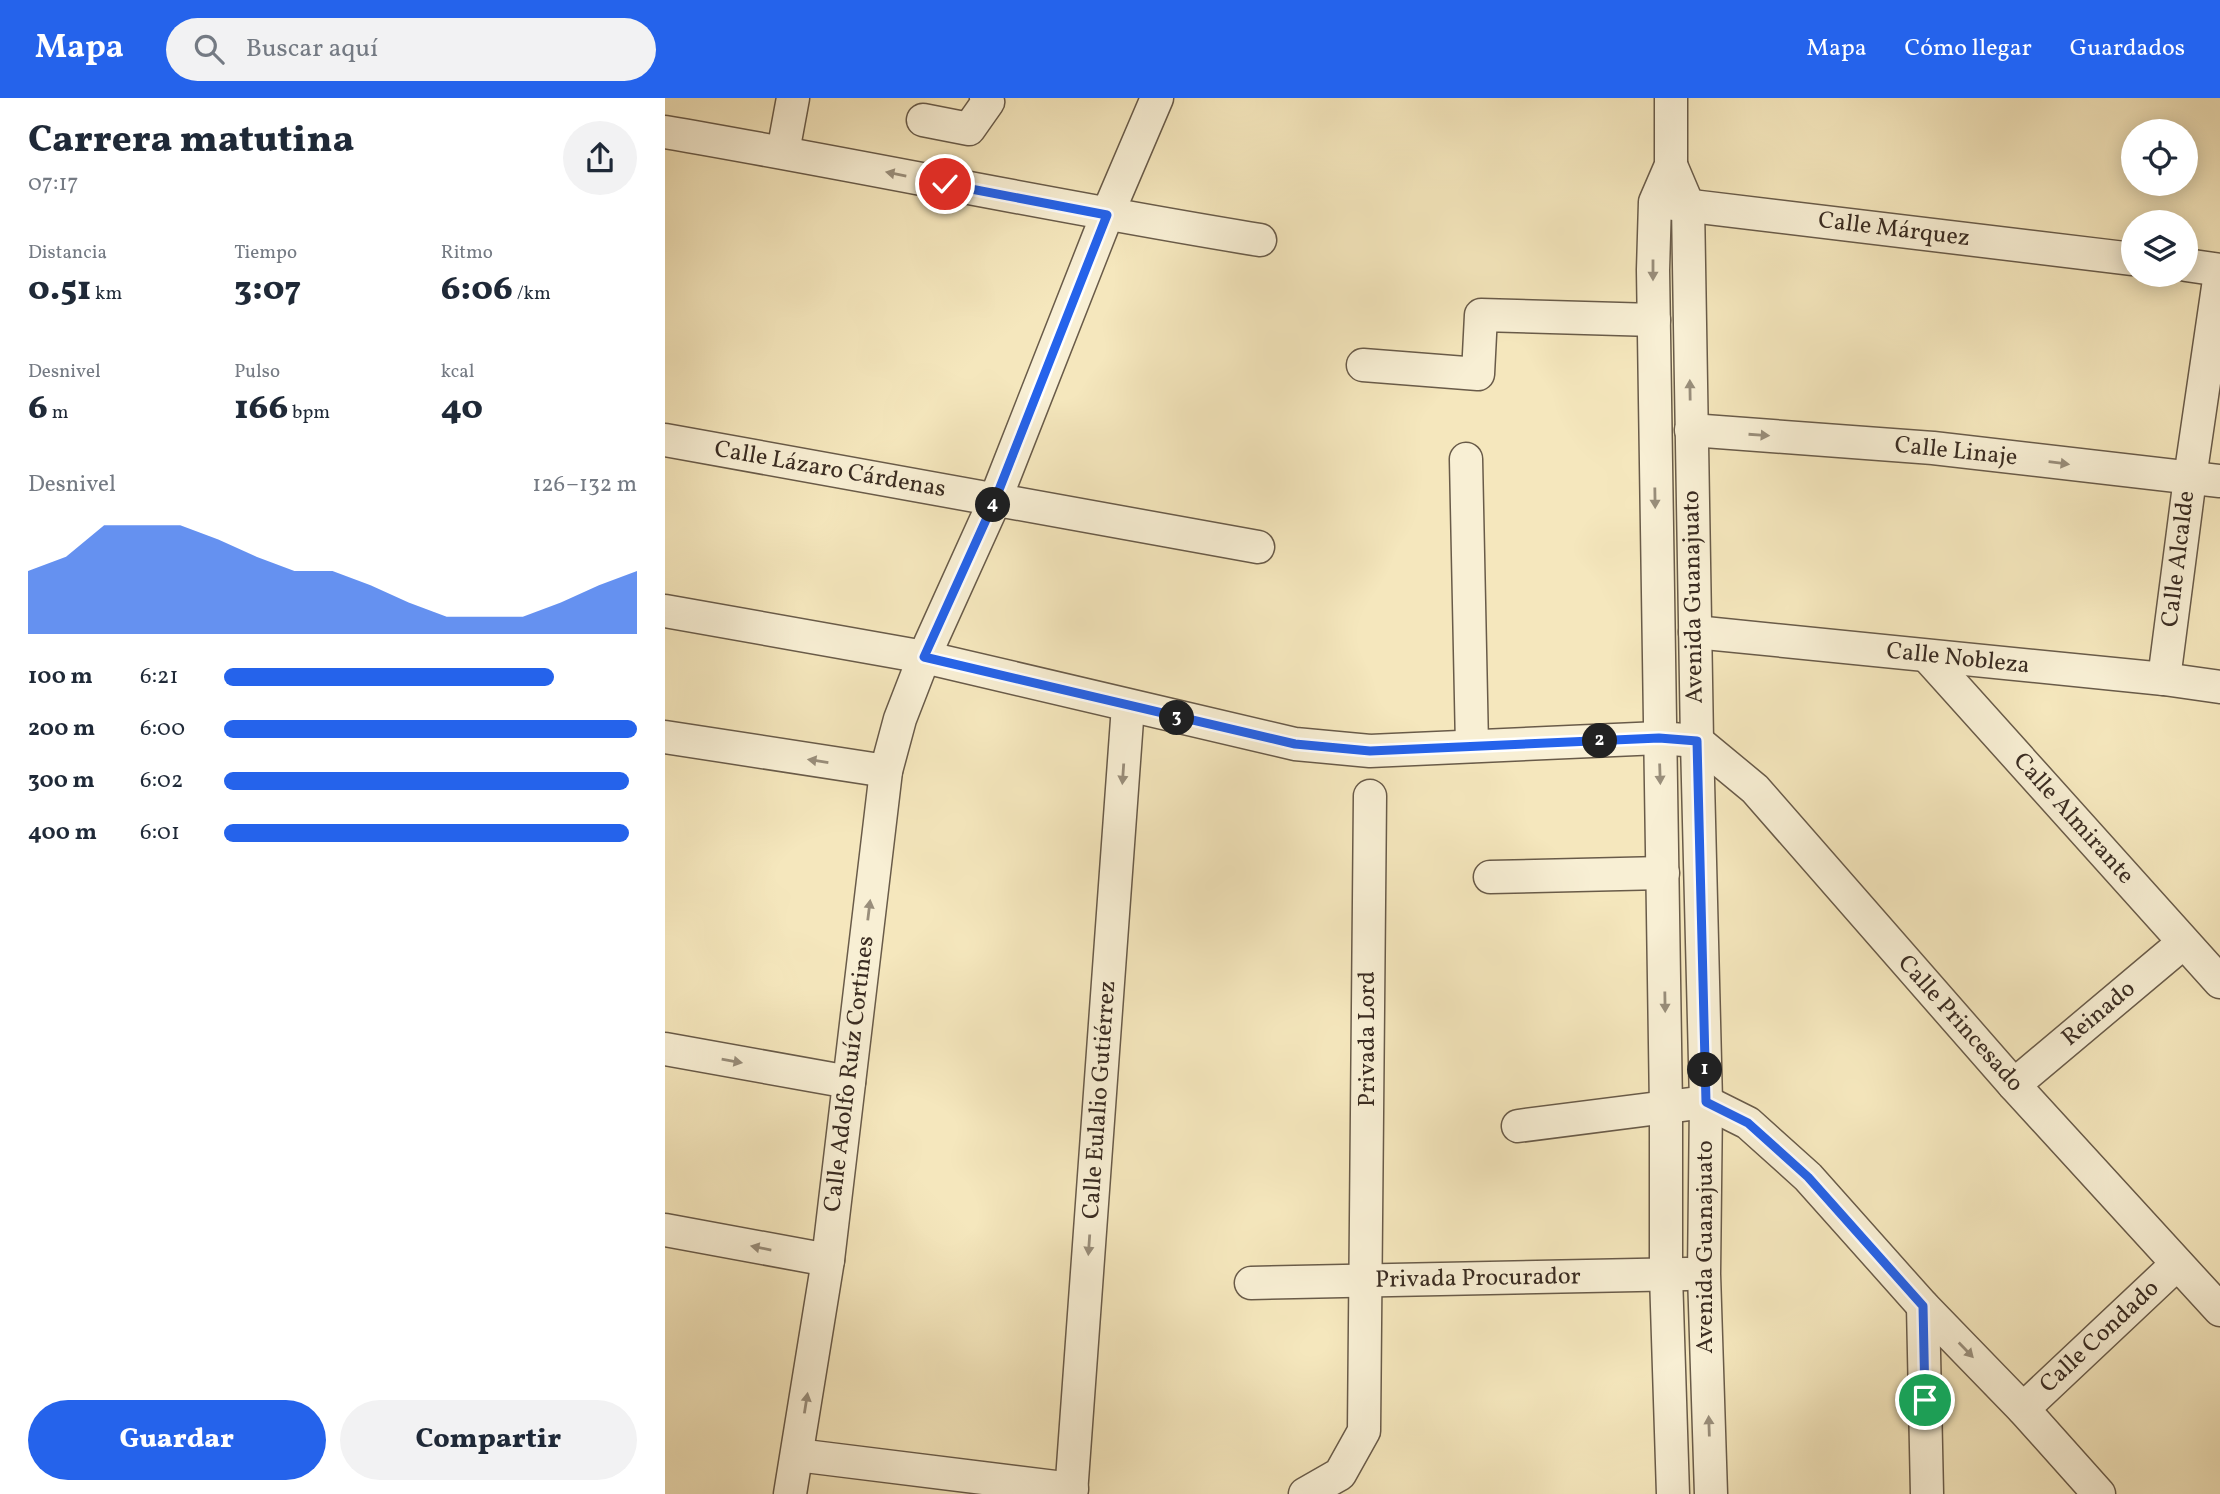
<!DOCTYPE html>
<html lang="es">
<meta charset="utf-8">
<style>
:root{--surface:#fff;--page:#f2f2f3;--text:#1f2937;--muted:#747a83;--accent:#2563eb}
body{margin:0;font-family:Vollkorn,serif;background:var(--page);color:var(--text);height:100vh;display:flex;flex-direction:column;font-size:26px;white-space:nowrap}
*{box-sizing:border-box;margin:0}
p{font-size:23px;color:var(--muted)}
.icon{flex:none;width:38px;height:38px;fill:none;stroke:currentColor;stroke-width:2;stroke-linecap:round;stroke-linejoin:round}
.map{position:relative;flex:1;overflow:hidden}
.sheet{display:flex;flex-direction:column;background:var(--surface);width:665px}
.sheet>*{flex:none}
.controls{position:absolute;left:1456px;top:21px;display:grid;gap:14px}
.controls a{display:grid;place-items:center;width:77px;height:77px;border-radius:50%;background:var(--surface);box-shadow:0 4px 18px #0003;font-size:35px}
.pin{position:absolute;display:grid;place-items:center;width:60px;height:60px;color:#fff;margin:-30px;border:4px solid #fff;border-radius:50%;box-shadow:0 2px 7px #0007}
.km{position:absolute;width:35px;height:35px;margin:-18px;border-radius:50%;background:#222;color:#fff;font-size:19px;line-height:35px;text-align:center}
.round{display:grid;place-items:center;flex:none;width:74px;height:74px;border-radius:37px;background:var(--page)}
.head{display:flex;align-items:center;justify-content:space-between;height:119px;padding:0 28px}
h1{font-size:38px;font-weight:800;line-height:52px}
.metrics{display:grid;grid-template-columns:repeat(3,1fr);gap:10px;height:119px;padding:7px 28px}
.metrics div{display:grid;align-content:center}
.metrics b{font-size:35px;font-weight:800}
.metrics small{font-size:19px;font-weight:400}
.metrics p{font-size:19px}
.chart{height:196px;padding:14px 28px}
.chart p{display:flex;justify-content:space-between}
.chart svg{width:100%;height:126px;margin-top:7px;fill:var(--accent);opacity:.7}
.cta{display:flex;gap:14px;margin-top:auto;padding:14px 28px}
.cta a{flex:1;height:80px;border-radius:42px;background:var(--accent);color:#fff;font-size:28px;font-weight:800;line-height:80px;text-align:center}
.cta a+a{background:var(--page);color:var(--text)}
ul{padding:0 28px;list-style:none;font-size:23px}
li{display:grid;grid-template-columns:112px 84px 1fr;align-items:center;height:52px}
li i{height:18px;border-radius:9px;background:var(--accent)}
header{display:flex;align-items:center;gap:42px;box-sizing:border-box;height:98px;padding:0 35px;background:var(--accent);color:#fff}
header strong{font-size:33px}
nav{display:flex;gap:38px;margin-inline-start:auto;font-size:24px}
.search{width:490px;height:63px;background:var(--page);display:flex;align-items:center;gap:18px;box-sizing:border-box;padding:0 24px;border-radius:38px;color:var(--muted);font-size:26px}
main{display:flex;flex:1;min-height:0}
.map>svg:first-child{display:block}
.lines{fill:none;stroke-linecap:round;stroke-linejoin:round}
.minor-casing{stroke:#695b49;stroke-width:35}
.minor{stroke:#f8efd4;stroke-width:32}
.oneway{fill:#998e7b}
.route-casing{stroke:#fff;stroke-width:14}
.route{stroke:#2563eb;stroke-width:9}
.labels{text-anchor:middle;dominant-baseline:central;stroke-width:5;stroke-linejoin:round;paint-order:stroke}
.street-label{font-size:24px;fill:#3a2c22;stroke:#f8efd4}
</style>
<header>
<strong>Mapa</strong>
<div class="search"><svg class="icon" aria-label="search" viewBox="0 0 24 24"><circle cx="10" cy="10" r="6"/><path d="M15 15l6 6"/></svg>Buscar aquí</div>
<nav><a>Mapa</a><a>Cómo llegar</a><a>Guardados</a></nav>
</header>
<main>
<section class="sheet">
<div class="head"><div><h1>Carrera matutina</h1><p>07:17</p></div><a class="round"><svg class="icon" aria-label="share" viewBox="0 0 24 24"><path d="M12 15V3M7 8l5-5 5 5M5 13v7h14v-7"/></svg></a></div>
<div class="metrics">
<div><p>Distancia</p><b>0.51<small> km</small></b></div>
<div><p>Tiempo</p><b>3:07</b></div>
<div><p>Ritmo</p><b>6:06<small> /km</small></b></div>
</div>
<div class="metrics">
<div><p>Desnivel</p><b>6<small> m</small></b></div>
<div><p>Pulso</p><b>166<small> bpm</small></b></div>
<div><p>kcal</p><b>40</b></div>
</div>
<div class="chart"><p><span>Desnivel</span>126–132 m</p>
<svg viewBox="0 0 160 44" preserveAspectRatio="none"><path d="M0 44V22L10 17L20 6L30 6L40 6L50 11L60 17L70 22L80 22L90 27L100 33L110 38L120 38L130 38L140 33L150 27L160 22V44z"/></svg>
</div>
<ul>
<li><b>100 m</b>6:21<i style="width:80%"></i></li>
<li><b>200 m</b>6:00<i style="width:100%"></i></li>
<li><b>300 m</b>6:02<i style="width:98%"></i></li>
<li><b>400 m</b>6:01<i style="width:98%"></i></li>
</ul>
<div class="cta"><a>Guardar</a><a>Compartir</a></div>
</section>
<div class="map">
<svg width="1555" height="1396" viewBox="0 0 1555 1396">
<rect width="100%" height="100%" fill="#f5e7bd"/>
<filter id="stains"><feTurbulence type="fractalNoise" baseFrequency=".00286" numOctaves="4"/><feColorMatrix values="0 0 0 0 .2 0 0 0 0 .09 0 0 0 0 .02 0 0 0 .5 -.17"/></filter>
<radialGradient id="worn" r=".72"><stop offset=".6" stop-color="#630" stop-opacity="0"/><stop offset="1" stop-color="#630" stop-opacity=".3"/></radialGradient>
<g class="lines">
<g class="minor-casing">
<g id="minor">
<polyline points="1006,0 1006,67 990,104 988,172 1001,1010 1001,1177 1008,1396"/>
<polyline points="258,22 304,31 323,4 321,0"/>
<path d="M0,34C199,68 396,110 595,142"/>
<polyline points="118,54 128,0"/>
<polyline points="1006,67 1023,107 1032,643 1041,1004 1039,1176 1046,1396"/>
<polyline points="1002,105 1468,161"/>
<polyline points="1521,167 1555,172"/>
<polyline points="698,267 813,276 816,217 989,222"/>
<polyline points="1026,332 1268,350 1555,383"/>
<polyline points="0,342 593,449"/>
<polyline points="801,361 807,648"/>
<polyline points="0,513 259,559 630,646 705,653 994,640 1032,643 1090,691 1349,987 1555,1212"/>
<polyline points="1030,534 1499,581 1555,589"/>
<polyline points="1262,558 1555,884"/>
<polyline points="1499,581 1525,380 1555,175"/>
<polyline points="0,639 221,673"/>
<polyline points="825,779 998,775"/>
<polyline points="0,951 184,984"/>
<polyline points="1349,987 1518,845"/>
<polyline points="853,1028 1041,1004 1083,1025 1143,1079 1258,1208 1358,1311 1434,1396"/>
<polyline points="0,1132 163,1162"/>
<polyline points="586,1185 1022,1176"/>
<polyline points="1258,1208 1262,1396"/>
<polyline points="1358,1311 1512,1166"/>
<polyline points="132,1357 407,1391"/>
<polyline points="125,1396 163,1162 221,673 235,621 259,559 330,402 442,117 492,0"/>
<polyline points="406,1396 463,608"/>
<polyline points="640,1396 675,1376 699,1333 705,698"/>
</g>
</g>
<use href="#minor" class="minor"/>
</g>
<defs><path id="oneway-solid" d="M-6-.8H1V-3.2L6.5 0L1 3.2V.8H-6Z" transform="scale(1.75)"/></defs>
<g class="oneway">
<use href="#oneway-solid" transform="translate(231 76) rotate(-169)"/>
<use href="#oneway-solid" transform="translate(988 172) rotate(90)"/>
<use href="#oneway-solid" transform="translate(1025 292) rotate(-91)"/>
<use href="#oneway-solid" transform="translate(1094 337) rotate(4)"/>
<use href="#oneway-solid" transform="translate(1394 365) rotate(7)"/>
<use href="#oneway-solid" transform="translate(990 400) rotate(89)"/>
<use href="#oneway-solid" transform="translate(153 663) rotate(-171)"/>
<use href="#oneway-solid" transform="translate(458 676) rotate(94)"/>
<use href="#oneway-solid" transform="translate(995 676) rotate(88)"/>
<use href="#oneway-solid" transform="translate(204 812) rotate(-83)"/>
<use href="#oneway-solid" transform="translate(1000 904) rotate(89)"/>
<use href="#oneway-solid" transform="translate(67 963) rotate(10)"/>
<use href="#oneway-solid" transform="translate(424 1147) rotate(94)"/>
<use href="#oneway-solid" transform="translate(96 1150) rotate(-169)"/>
<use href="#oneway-solid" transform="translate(1301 1252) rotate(46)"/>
<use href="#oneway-solid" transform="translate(141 1305) rotate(-81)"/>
<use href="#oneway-solid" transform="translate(1044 1328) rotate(-92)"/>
</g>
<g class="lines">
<g class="route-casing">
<polyline id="route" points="280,86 442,117 330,402 259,559 630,646 705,653 994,640 1032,643 1041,1004 1083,1025 1143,1079 1258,1208 1260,1302"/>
</g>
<use href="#route" class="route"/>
</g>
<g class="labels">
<g class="street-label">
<text transform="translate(1229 132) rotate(7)">Calle Márquez</text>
<text transform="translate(1291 354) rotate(6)">Calle Linaje</text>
<text transform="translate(165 372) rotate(10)">Calle Lázaro Cárdenas</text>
<text transform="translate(1514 461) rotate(-83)">Calle Alcalde</text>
<text transform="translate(1029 499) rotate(-91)">Avenida Guanajuato</text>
<text transform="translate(1293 561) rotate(6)">Calle Nobleza</text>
<text transform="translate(1408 721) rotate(48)">Calle Almirante</text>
<text transform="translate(1434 916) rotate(-40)">Reinado</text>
<text transform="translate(1295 926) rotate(48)">Calle Princesado</text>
<text transform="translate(703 941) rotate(-90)">Privada Lord</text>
<text transform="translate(185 976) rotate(-83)">Calle Adolfo Ruíz Cortines</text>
<text transform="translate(435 1002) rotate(-86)">Calle Eulalio Gutiérrez</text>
<text transform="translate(1041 1149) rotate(-90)">Avenida Guanajuato</text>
<text transform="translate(813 1181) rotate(-1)">Privada Procurador</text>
<text transform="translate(1435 1239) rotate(-43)">Calle Condado</text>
</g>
</g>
<rect width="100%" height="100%" filter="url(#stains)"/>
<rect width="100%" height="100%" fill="url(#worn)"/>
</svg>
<div class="controls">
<a><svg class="icon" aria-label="locate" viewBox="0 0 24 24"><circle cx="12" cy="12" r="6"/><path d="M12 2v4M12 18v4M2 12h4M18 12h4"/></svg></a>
<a><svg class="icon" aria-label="layers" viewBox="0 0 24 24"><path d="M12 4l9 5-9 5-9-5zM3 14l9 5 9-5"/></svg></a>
</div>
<div class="pin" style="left:1260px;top:1302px;background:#1e9e55"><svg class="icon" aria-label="arrive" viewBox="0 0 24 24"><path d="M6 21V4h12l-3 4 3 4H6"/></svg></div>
<div class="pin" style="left:280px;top:86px;background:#d93025"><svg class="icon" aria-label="check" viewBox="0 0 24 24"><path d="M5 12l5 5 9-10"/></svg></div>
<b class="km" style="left:1040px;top:972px">1</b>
<b class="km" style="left:935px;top:643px">2</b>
<b class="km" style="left:512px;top:620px">3</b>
<b class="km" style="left:328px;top:407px">4</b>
</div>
</main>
